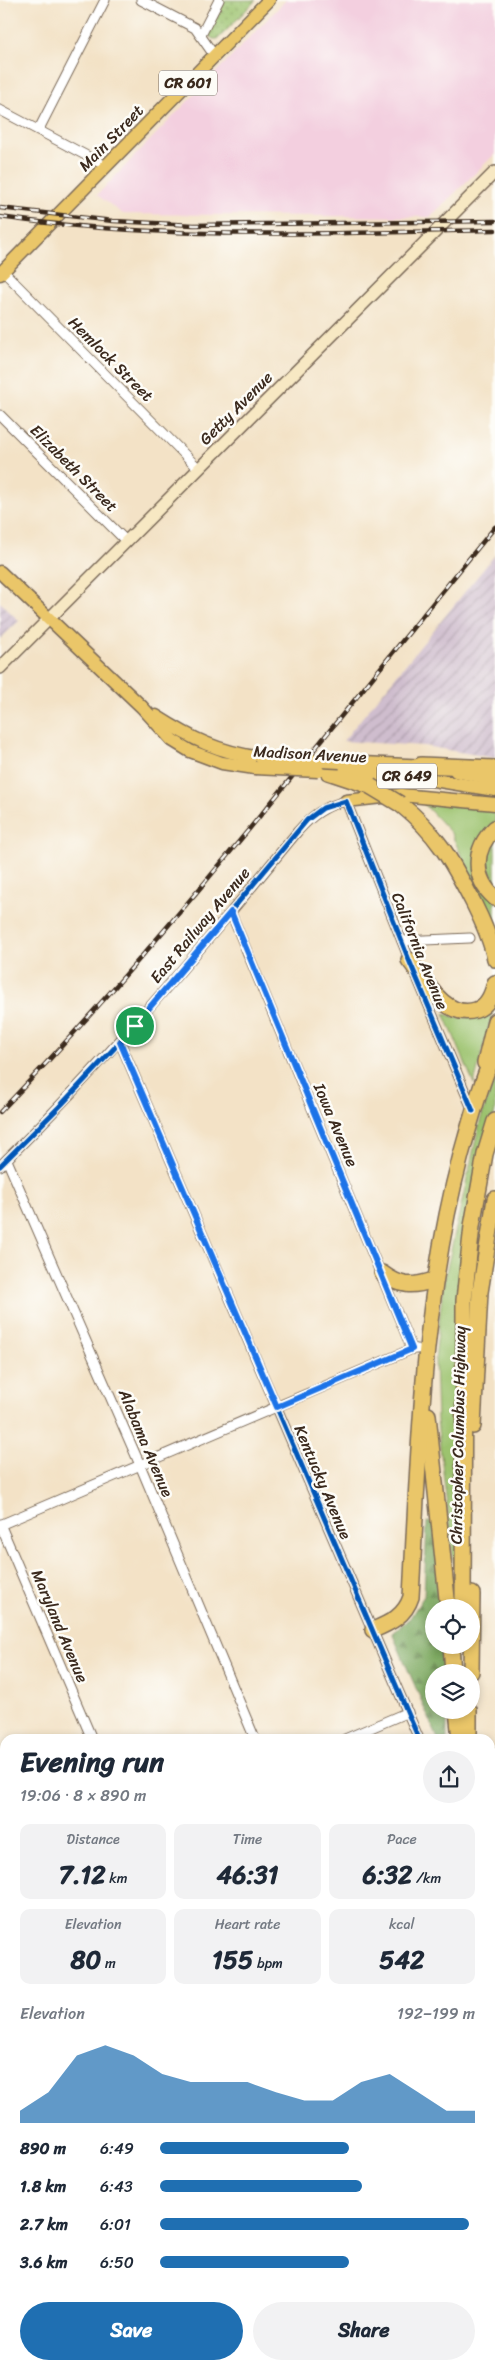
<!DOCTYPE html>
<meta charset="utf-8">
<style>
:root{--surface:#fff;--page:#f2f2f3;--text:#1f2937;--muted:#747a83;--accent:#1f6fb2}
body{margin:0;font-family:Sriracha,sans-serif;background:var(--page);color:var(--text);height:100vh;display:flex;flex-direction:column;font-size:19px;white-space:nowrap}
*{box-sizing:border-box;margin:0}
p{font-size:16px;color:var(--muted)}
.icon{flex:none;width:28px;height:28px;fill:none;stroke:currentColor;stroke-width:2;stroke-linecap:round;stroke-linejoin:round}
.map{position:relative;flex:1;overflow:hidden}
.panel{position:absolute;left:0px;top:1734px;width:495px;height:636px;display:flex;flex-direction:column;background:var(--surface);border-radius:15px 15px 0 0;box-shadow:0 2px 8px #0003}
.panel>*{flex:none}
.tools{position:absolute;left:425px;top:1599px;display:grid;gap:10px}
.tools a{display:grid;place-items:center;width:55px;height:55px;border-radius:50%;background:var(--surface);box-shadow:0 2px 8px #0003;font-size:25px}
.pin{position:absolute;display:grid;place-items:center;width:42px;height:42px;color:#fff;margin:-21px;border:2px solid #fff;border-radius:50%;box-shadow:0 1px 5px #0007}
.round{display:grid;place-items:center;flex:none;width:52px;height:52px;border-radius:26px;background:var(--page)}
.summary{display:flex;align-items:center;justify-content:space-between;height:85px;padding:0 20px}
h1{font-size:28px;font-weight:700;line-height:38px}
.stats{display:grid;grid-template-columns:repeat(3,1fr);gap:8px;height:85px;padding:5px 20px}
.stats div{display:grid;align-content:center;border-radius:10px;background:var(--page);text-align:center}
.stats b{font-size:25px;font-weight:700}
.stats small{font-size:14px;font-weight:400}
.stats p{font-size:14px}
.chart{height:140px;padding:10px 20px}
.chart p{display:flex;justify-content:space-between}
.chart svg{width:100%;height:90px;margin-top:5px;fill:var(--accent);opacity:.7}
.button{display:flex;gap:10px;margin-top:auto;padding:10px 20px}
.button a{flex:1;height:58px;border-radius:30px;background:var(--accent);color:#fff;font-size:20px;font-weight:700;line-height:58px;text-align:center}
.button a+a{background:var(--page);color:var(--text)}
ul{padding:0 20px;list-style:none;font-size:16px}
li{display:grid;grid-template-columns:80px 60px 1fr;align-items:center;height:38px}
li i{height:12px;border-radius:6px;background:var(--accent)}
.map>svg:first-child{display:block}
.built{fill:#f3cfdf}
.industrial{fill:url(#industrial-furrows)}
.green{fill:#9cc36e;stroke:#6c7646}
.forest{fill:url(#forest-firs);stroke:#5c6a40}
.park{fill:url(#park-dots);stroke:#6c7646}
.lines{fill:none;stroke-linecap:round;stroke-linejoin:round}
.street-casing{stroke:#7b6a59;stroke-width:11}
.secondary-casing{stroke:#7b6a59;stroke-width:14}
.primary-casing{stroke:#7b6a59;stroke-width:15}
.highway-casing{stroke:#7b6a59;stroke-width:18}
.street{stroke:#fff;stroke-width:9}
.secondary{stroke:#f7e8c3;stroke-width:11}
.primary{stroke:#eac669;stroke-width:12}
.highway{stroke:#eac669;stroke-width:15}
.rail-casing{stroke:#3b2a1e;stroke-width:4.5}
.rail{stroke:#fdfcf7;stroke-width:2.5;stroke-dasharray:8;stroke-linecap:butt}
.primary-bridge-casing{stroke:#7b6a59;stroke-width:15;stroke-linecap:butt}
.highway-bridge-casing{stroke:#7b6a59;stroke-width:18;stroke-linecap:butt}
.primary-bridge{stroke:#eac669;stroke-width:12}
.highway-bridge{stroke:#eac669;stroke-width:15}
.cycleway-casing{stroke:#fdfcf7;stroke-width:8}
.cycleway{stroke:#0057b8;stroke-width:5}
.route-casing{stroke:#fff;stroke-width:10}
.route{stroke:#1a73e8;stroke-width:6}
.labels{text-anchor:middle;dominant-baseline:central;stroke-width:5;stroke-linejoin:round;paint-order:stroke}
.shield{fill:#fdfcf7;stroke:#75695f;stroke-width:1}
.shield-label{font-size:15px;font-weight:bold;fill:#3b2a1e}
.street-label{font-size:16px;fill:#3b2a1e;stroke:#fdfcf7}
</style>
<div class="map">
<svg width="495" height="2369" viewBox="0 0 495 2369">
<defs>
<pattern id="industrial-furrows" width="10" height="10" patternUnits="userSpaceOnUse" patternTransform="scale(1.25)"><rect width="10" height="10" fill="#cfbdce"/><path d="M-1 1l2-2M0 10L10 0M9 11l2-2" fill="none" stroke="#a99aa7"/></pattern>
<pattern id="forest-firs" width="22" height="20" patternUnits="userSpaceOnUse" patternTransform="scale(1.25)"><rect width="22" height="20" fill="#7da961"/><path d="M5 1l3.5 6h-7zM16 11l3.5 6h-7z" fill="#688a4f"/></pattern>
<pattern id="park-dots" width="8" height="8" patternUnits="userSpaceOnUse" patternTransform="scale(1.25)"><rect width="8" height="8" fill="#9cc36e"/><path d="M2 2h.1M6 6h.1" fill="none" stroke="#809f5a" stroke-width="1.8" stroke-linecap="round"/></pattern>
</defs>
<rect width="100%" height="100%" fill="#fdfcf7"/>
<filter id="ink" filterUnits="userSpaceOnUse"><feTurbulence type="fractalNoise" baseFrequency=".02" numOctaves="2"/><feDisplacementMap in="SourceGraphic" scale="10" xChannelSelector="R" yChannelSelector="G"/><feConvolveMatrix kernelMatrix="1 2 1 2 8 2 1 2 1" color-interpolation-filters="sRGB"/></filter>
<filter id="wash" filterUnits="userSpaceOnUse"><feTurbulence type="fractalNoise" baseFrequency=".0096" numOctaves="4" result="noise"/><feDisplacementMap in="SourceGraphic" scale="20" xChannelSelector="R" yChannelSelector="G"/><feGaussianBlur stdDeviation="1.12" result="paint"/><feColorMatrix in="noise" values="0 0 0 0 0 0 0 0 0 0 0 0 0 0 0 0 0 1.4 0 .05"/><feComposite in="paint" operator="in"/></filter>
<g filter="url(#wash)">
<rect width="100%" height="100%" fill="#f3e2c6"/>
<polygon class="built" points="286,0 495,0 495,154 430,217 123,214 97,195"/>
<g class="industrial">
<polygon points="495,555 495,758 424,746 343,741"/>
<polygon points="0,602 19,621 0,639"/>
</g>
<g class="green">
<polygon points="422,802 495,809 495,827 476,871 495,902 495,928 451,833"/>
<path d="M495,836V883C488,871 484,847 495,836Z"/>
<path d="M493,1011L474,1084L444,1013C459,1022 478,1015 493,1011Z"/>
<polygon points="495,1077 495,1112 484,1146 467,1233 456,1307 454,1351 458,1600 437,1421 435,1360 443,1286 480,1121"/>
</g>
<polygon class="forest" points="427,1522 436,1522 445,1607 434,1608 434,1645 447,1645 448,1672 434,1672 434,1710 447,1710 447,1739 438,1739 392,1633 410,1618 424,1596"/>
<polygon class="park" points="225,0 256,0 218,39 213,39 207,34"/>
</g>
<g filter="url(#ink)">
<g class="lines">
<g class="street-casing">
<g id="street">
<polyline points="141,0 195,28 214,55"/>
<polyline points="201,35 219,0"/>
<polyline points="0,110 106,166"/>
<polyline points="39,129 105,0"/>
<polyline points="3,271 199,469"/>
<polyline points="0,415 126,541"/>
<polyline points="231,913 412,1349"/>
<polyline points="402,941 470,938"/>
<polyline points="418,980 473,1111"/>
<polyline points="120,1042 419,1739"/>
<polyline points="7,1160 140,1465 255,1739"/>
<path d="M0,1166C107,1061 203,947 298,831C312,815 325,806 346,801L411,964"/>
<polyline points="0,1524 92,1739"/>
<polyline points="0,1525 412,1349 417,1349"/>
<polyline points="345,1739 408,1712"/>
<polyline points="0,1887 5,1885"/>
<polyline points="0,1905 5,1916"/>
<polyline points="0,2286 5,2298"/>
<polyline points="34,2365 36,2369"/>
<polyline points="199,2365 200,2369"/>
<polyline points="362,2365 364,2369"/>
</g>
</g>
<g class="secondary-casing">
<g id="secondary">
<polyline points="0,668 495,172"/>
<polyline points="490,2063 495,2061"/>
<polyline points="0,2273 5,2271"/>
</g>
</g>
<g class="primary-casing">
<g id="primary">
<polyline points="0,274 269,0"/>
<polyline points="0,572 142,707 172,740 190,751 222,763 255,768"/>
<path d="M156,716C192,739 218,752 261,758"/>
<polyline points="340,762 429,766"/>
<polyline points="456,771 495,779"/>
<polyline points="341,773 415,777 495,790"/>
<polyline points="346,801 401,795 495,804"/>
</g>
</g>
<g class="highway-casing">
<g id="highway">
<polyline points="421,765 495,768"/>
<polyline points="328,772 370,786"/>
<path d="M400,804C437,833 452,861 473,902C482,920 491,939 495,959"/>
<path d="M495,828C473,849 472,878 495,898"/>
<path d="M409,960C425,980 445,1020 476,1010C488,1006 492,994 495,983"/>
<polyline points="485,1063 495,1021"/>
<path d="M382,1273C401,1287 412,1287 434,1280"/>
<polyline points="428,1415 448,1608"/>
<polyline points="473,1426 480,1292 495,1199"/>
<polyline points="463,1608 464,1300 472,1226 485,1154 495,1121"/>
<path d="M373,1630C390,1623 405,1616 411,1597C419,1447 422,1302 461,1155C471,1120 480,1085 495,1051"/>
<polyline points="451,1645 453,1672"/>
<polyline points="471,1672 472,1594"/>
<polyline points="457,1710 460,1739"/>
<polyline points="469,1739 469,1710"/>
<polyline points="490,2009 495,1755"/>
<polyline points="490,2241 495,2292"/>
<polyline points="479,2365 480,2369"/>
</g>
</g>
<use href="#street" class="street"/>
<use href="#secondary" class="secondary"/>
<use href="#primary" class="primary"/>
<use href="#highway" class="highway"/>
<g class="rail-casing">
<g id="rail">
<polyline points="0,208 113,221 194,225 495,221"/>
<path d="M0,217C166,241 328,233 495,230"/>
<path d="M0,1112C177,928 333,724 495,527"/>
</g>
</g>
<use href="#rail" class="rail"/>
<g class="primary-bridge-casing">
<g id="primary-bridge">
<polyline points="261,758 340,762"/>
<polyline points="255,768 318,771"/>
</g>
</g>
<g class="highway-bridge-casing">
<polyline id="highway-bridge" points="370,786 400,804"/>
</g>
<use href="#primary-bridge" class="primary-bridge"/>
<use href="#highway-bridge" class="highway-bridge"/>
<g class="cycleway-casing">
<g id="cycleway">
<polyline points="120,1042 419,1739"/>
<polyline points="0,1166 62,1104 135,1026 307,820 323,808 346,801 409,960 473,1111"/>
</g>
</g>
<use href="#cycleway" class="cycleway"/>
</g>
</g>
<g class="lines" filter="url(#ink)">
<g class="route-casing">
<polygon id="route" points="231,912 412,1349 277,1407 120,1042"/>
</g>
<use href="#route" class="route"/>
</g>
<g class="labels">
<g class="shield">
<rect x="159" y="70.5" width="58" height="25" rx="4"/>
<rect x="377" y="763.5" width="60" height="25" rx="4"/>
</g>
<g class="shield-label">
<text x="188" y="83">CR 601</text>
<text x="407" y="776">CR 649</text>
</g>
<g class="street-label">
<text transform="translate(111 138) rotate(-46)">Main Street</text>
<text transform="translate(111 359) rotate(45)">Hemlock Street</text>
<text transform="translate(236 408) rotate(-45)">Getty Avenue</text>
<text transform="translate(74 468) rotate(45)">Elizabeth Street</text>
<text transform="translate(310 754) rotate(3)">Madison Avenue</text>
<text transform="translate(200 925) rotate(-50)">East Railway Avenue</text>
<text transform="translate(420 951) rotate(68)">California Avenue</text>
<text transform="translate(336 1125) rotate(67)">Iowa Avenue</text>
<text transform="translate(458 1435) rotate(-89)">Christopher Columbus Highway</text>
<text transform="translate(146 1443) rotate(67)">Alabama Avenue</text>
<text transform="translate(323 1482) rotate(67)">Kentucky Avenue</text>
<text transform="translate(60 1626) rotate(67)">Maryland Avenue</text>
</g>
</g>
</svg>
<div class="tools">
<a><svg class="icon" aria-label="locate" viewBox="0 0 24 24"><circle cx="12" cy="12" r="6"/><path d="M12 2v4M12 18v4M2 12h4M18 12h4"/></svg></a>
<a><svg class="icon" aria-label="layers" viewBox="0 0 24 24"><path d="M12 4l9 5-9 5-9-5zM3 14l9 5 9-5"/></svg></a>
</div>
<div class="pin" style="left:135px;top:1026px;background:#1e9e55"><svg class="icon" aria-label="arrive" viewBox="0 0 24 24"><path d="M6 21V4h12l-3 4 3 4H6"/></svg></div>
<section class="panel">
<div class="summary"><div><h1>Evening run</h1><p>19:06 · 8 × 890 m</p></div><a class="round"><svg class="icon" aria-label="share" viewBox="0 0 24 24"><path d="M12 15V3M7 8l5-5 5 5M5 13v7h14v-7"/></svg></a></div>
<div class="stats">
<div><p>Distance</p><b>7.12<small> km</small></b></div>
<div><p>Time</p><b>46:31</b></div>
<div><p>Pace</p><b>6:32<small> /km</small></b></div>
</div>
<div class="stats">
<div><p>Elevation</p><b>80<small> m</small></b></div>
<div><p>Heart rate</p><b>155<small> bpm</small></b></div>
<div><p>kcal</p><b>542</b></div>
</div>
<div class="chart"><p><span>Elevation</span>192–199 m</p>
<svg viewBox="0 0 160 44" preserveAspectRatio="none"><path d="M0 44V38L10 29L20 11L30 6L40 11L50 20L60 24L70 24L80 24L90 29L100 33L110 33L120 24L130 20L140 29L150 38L160 38V44z"/></svg>
</div>
<ul>
<li><b>890 m</b>6:49<i style="width:60%"></i></li>
<li><b>1.8 km</b>6:43<i style="width:64%"></i></li>
<li><b>2.7 km</b>6:01<i style="width:98%"></i></li>
<li><b>3.6 km</b>6:50<i style="width:60%"></i></li>
</ul>
<div class="button"><a>Save</a><a>Share</a></div>
</section>
</div>
